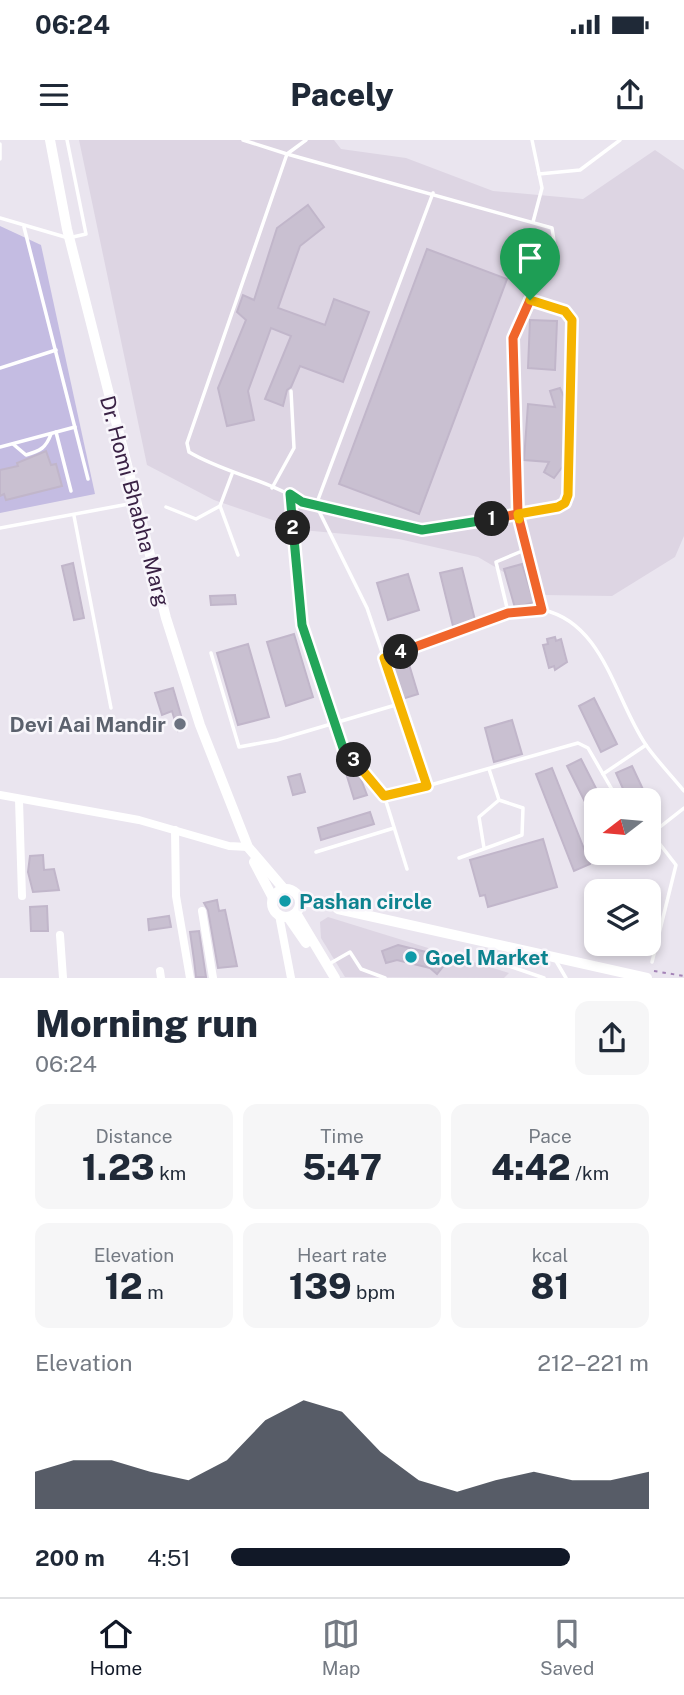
<!DOCTYPE html>
<meta charset="utf-8">
<style>
:root{--surface:#fff;--page:#f6f6f7;--text:#1f2937;--muted:#747a83;--line:#e0e1e3;--accent:#111827}
body{margin:0;font-family:"Public Sans",sans-serif;background:var(--page);color:var(--text);height:100vh;display:flex;flex-direction:column;font-size:26px;white-space:nowrap}
*{box-sizing:border-box;margin:0}
p{font-size:23px;color:var(--muted)}
.icon{flex:none;width:38px;height:38px;fill:none;stroke:currentColor;stroke-width:2;stroke-linecap:round;stroke-linejoin:round}
.map{position:relative;height:838px;overflow:hidden}
.details{display:flex;flex-direction:column;background:var(--surface);flex:1}
.details>*{flex:none}
.needle{width:46px;rotate:254deg}
.tools{position:absolute;left:584px;top:648px;display:grid;gap:14px}
.tools a{display:grid;place-items:center;width:77px;height:77px;border-radius:14px;background:var(--surface);box-shadow:0 4px 10px #0003;font-size:35px}
.pin{position:absolute;display:grid;place-items:center;width:60px;height:60px;color:#fff;margin:-72px -30px;border-radius:50% 50% 50% 0;rotate:-45deg;box-shadow:0 0 7px #0007}
.pin .icon{rotate:45deg}
.km{position:absolute;width:35px;height:35px;margin:-18px;border-radius:50%;background:#222;color:#fff;font-size:19px;line-height:35px;text-align:center}
.round{display:grid;place-items:center;flex:none;width:74px;height:74px;border-radius:14px;background:var(--page)}
.summary{display:flex;align-items:center;justify-content:space-between;height:119px;padding:0 35px}
h1{font-size:38px;font-weight:800;line-height:52px}
.stats{display:grid;grid-template-columns:repeat(3,1fr);gap:10px;height:119px;padding:7px 35px}
.stats div{display:grid;align-content:center;border-radius:14px;background:var(--page);text-align:center}
.stats b{font-size:35px;font-weight:800}
.stats small{font-size:19px;font-weight:400}
.stats p{font-size:19px}
.chart{height:196px;padding:14px 35px}
.chart p{display:flex;justify-content:space-between}
.chart svg{width:100%;height:126px;margin-top:7px;fill:var(--accent);opacity:.7}
ul{padding:0 35px;list-style:none;font-size:23px}
li{display:grid;grid-template-columns:112px 84px 1fr;align-items:center;height:52px}
li i{height:18px;border-radius:9px;background:var(--accent)}
.status{display:flex;justify-content:space-between;align-items:center;height:49px;padding:0 35px;background:var(--surface);direction:ltr}
.status svg{height:19px;fill:currentColor}
header{display:flex;justify-content:space-between;align-items:center;height:91px;padding:0 35px;background:var(--surface);font-size:32px;font-weight:800}
.menu{display:flex;justify-content:space-around;align-items:center;height:98px;border-top:2px solid var(--line);background:var(--surface);font-size:19px;color:var(--muted)}
.menu a{display:grid;justify-items:center;gap:4px}
.menu .selected{color:var(--accent)}
.map>svg:first-child{display:block}
.built{fill:#ddd5e3}
.green{fill:#c4bce2}
.building{fill:#c9c0d1;stroke:#c1b6ca;stroke-width:2}
.lines{fill:none;stroke-linecap:round;stroke-linejoin:round}
.path{stroke:#a382b6;stroke-width:2;stroke-dasharray:3.5 5;stroke-linecap:butt}
.lane{stroke:#fff;stroke-width:3.5}
.street{stroke:#fff;stroke-width:8}
.secondary{stroke:#fff;stroke-width:10}
.split-1-casing{stroke:#fff;stroke-width:14}
.split-2-casing{stroke:#fff;stroke-width:14}
.split-3-casing{stroke:#fff;stroke-width:14}
.split-4-casing{stroke:#fff;stroke-width:14}
.split-5-casing{stroke:#fff;stroke-width:14}
.split-6-casing{stroke:#fff;stroke-width:14}
.split-1{stroke:#f0652b;stroke-width:9}
.split-2{stroke:#22a559;stroke-width:9}
.split-3{stroke:#22a559;stroke-width:9}
.split-4{stroke:#f5b400;stroke-width:9}
.split-5{stroke:#f0652b;stroke-width:9}
.split-6{stroke:#f5b400;stroke-width:9}
.worship-dot{fill:#6b7280;stroke:#f8f6fb;stroke-width:2.5}
.culture-dot{fill:#0f9aa8;stroke:#f8f6fb;stroke-width:2.5}
.labels{text-anchor:middle;dominant-baseline:central;stroke-width:5;stroke-linejoin:round;paint-order:stroke}
.street-label{font-size:21px;fill:#392144;stroke:#f8f6fb}
.worship-label{font-size:21px;font-weight:bold;fill:#5b616d;stroke:#f8f6fb;text-anchor:end}
.culture-label{font-size:21px;font-weight:bold;fill:#0d838f;stroke:#f8f6fb;text-anchor:start}
</style>
<div class="status"><b>06:24</b><svg viewBox="0 0 49 12"><path d="M0 12V9h3v3zM5 12V6h3v6zM10 12V3h3v9zM15 12V0h3v12zM26 1h20v11H26zM47 4h2v5h-2z"/></svg></div>
<header><svg class="icon" aria-label="menu" viewBox="0 0 24 24"><path d="M4 6h16M4 12h16M4 18h16"/></svg>Pacely<svg class="icon" aria-label="share" viewBox="0 0 24 24"><path d="M12 15V3M7 8l5-5 5 5M5 13v7h14v-7"/></svg></header>
<div class="map">
<svg width="684" height="838" viewBox="0 0 684 838">
<rect width="100%" height="100%" fill="#eae5ef"/>
<g class="built">
<polygon points="79,0 334,0 341,9 406,18 493,51 583,59 655,10 684,30 684,396 675,417 612,456 543,455 478,417 399,399 302,390 214,360 147,325"/>
<polygon points="328,777 509,833 504,838 345,837 321,798 320,782"/>
</g>
<polygon class="green" points="0,86 41,105 95,354 0,373"/>
<g class="building">
<polygon points="308,65 324,87 300,106 278,168 325,185 334,159 369,172 343,242 300,226 291,247 287,250 283,266 265,259 291,196 271,188 248,251 254,280 227,286 218,248 246,180 237,172 243,155 254,160 277,88"/>
<polygon points="427,109 507,139 419,374 339,344"/>
<polygon points="530,180 557,181 555,230 528,228"/>
<polygon points="560,248 565,259 563,326 554,338 544,332 549,322 524,320 528,264 555,267 550,251"/>
<polygon points="46,311 51,325 56,324 62,346 6,360 4,354 0,356 0,330 18,326 17,323"/>
<polygon points="73,423 84,478 74,480 62,426"/>
<polygon points="522,424 534,462 515,468 504,429"/>
<polygon points="462,428 475,480 453,486 440,433"/>
<polygon points="408,434 419,470 388,480 377,443"/>
<polygon points="235,455 236,464 211,465 210,456"/>
<polygon points="294,494 313,557 286,566 267,502"/>
<polygon points="555,497 556,501 561,499 567,522 555,530 554,526 549,528 543,505 548,504 547,499"/>
<polygon points="248,504 269,577 238,585 217,513"/>
<polygon points="408,521 418,554 402,559 392,526"/>
<polygon points="173,548 185,589 178,591 172,571 162,575 155,553"/>
<polygon points="594,558 617,604 601,612 579,566"/>
<polygon points="512,580 522,614 494,622 485,588"/>
<polygon points="581,619 602,660 597,660 597,671 591,674 567,626"/>
<polygon points="632,626 648,660 628,660 616,633"/>
<polygon points="552,628 590,724 574,731 536,634"/>
<polygon points="357,629 367,655 354,659 346,633"/>
<polygon points="300,634 305,652 293,655 288,637"/>
<polygon points="370,672 374,684 321,700 318,688"/>
<polygon points="543,699 557,747 488,767 485,755 480,756 470,720"/>
<polygon points="43,715 44,730 54,729 59,750 33,752 28,732 30,716"/>
<polygon points="217,760 219,771 225,770 237,826 218,828 208,770 204,763"/>
<polygon points="47,766 48,791 31,791 30,767"/>
<polygon points="169,776 171,787 149,790 148,779"/>
<polygon points="199,791 206,837 196,837 194,820 190,792"/>
<polygon points="398,805 434,814 445,824 437,834 430,828 397,820 386,823 382,811"/>
</g>
<g class="lines">
<polyline class="path" points="654,831 684,836"/>
<g class="lane">
<polyline points="67,0 86,94 73,97"/>
<path d="M243,0L287,14L187,303L189,312C224,333 269,340 302,362L422,390L518,374L543,470C604,483 615,560 646,605C657,621 672,636 684,651"/>
<polyline points="532,0 542,48 533,82"/>
<polyline points="0,4 0,19"/>
<polyline points="287,14 552,88 554,101 530,160 565,171 572,180 567,355 565,363 518,374 513,199 530,160"/>
<polyline points="287,14 306,0"/>
<polyline points="539,34 580,30 620,0"/>
<polyline points="0,78 65,97"/>
<polyline points="24,87 88,339"/>
<polyline points="0,228 56,210"/>
<polyline points="56,292 71,351"/>
<path d="M13,304L26,315C40,311 46,308 51,294"/>
<polyline points="0,307 75,287"/>
<polyline points="272,348 294,308 291,251"/>
<polyline points="290,354 302,485 344,611 370,636 384,655 407,729"/>
<polyline points="220,366 238,415"/>
<polyline points="166,367 196,379 220,366 232,334"/>
<polyline points="74,376 111,568"/>
<polyline points="0,388 134,363"/>
<polyline points="508,472 496,422 527,409"/>
<polyline points="211,513 239,607 277,600 399,564"/>
<polyline points="385,518 508,473 543,470"/>
<polyline points="603,634 646,605"/>
<polyline points="427,646 578,603 588,608 618,660"/>
<polyline points="384,655 427,646 367,468 316,365 433,53"/>
<polyline points="651,694 684,668"/>
<polyline points="652,694 676,725 652,822"/>
<polyline points="484,708 479,677 499,660"/>
<polyline points="316,712 394,688"/>
<polyline points="459,718 522,695 523,668 499,660 489,629"/>
<polyline points="556,821 566,838"/>
<polyline points="329,824 350,812 361,829 385,838"/>
<polyline points="506,825 544,838"/>
</g>
<g class="street">
<polyline points="0,655 139,680 229,706 248,707"/>
<polyline points="19,660 22,756"/>
<polyline points="175,690 176,756 190,838"/>
<polyline points="202,771 213,838"/>
<polyline points="279,775 291,838"/>
<polyline points="60,795 63,838"/>
<polyline points="160,831 161,838"/>
</g>
<g class="secondary">
<polyline points="50,0 67,89 166,478 200,585 248,707 284,749"/>
<polyline points="254,722 273,758"/>
<circle cx="286" cy="763" r="14"/>
<polyline points="300,761 334,765 338,769 647,838"/>
<polyline points="296,773 335,838"/>
<polyline points="288,777 306,803"/>
</g>
</g>
<g class="lines">
<g class="split-1-casing">
<polyline id="split-1" points="492,379 518,374 513,198 530,160"/>
</g>
<g class="split-2-casing">
<polyline id="split-2" points="293,388 290,354 302,362 422,390 492,379"/>
</g>
<g class="split-3-casing">
<polyline id="split-3" points="293,388 302,485 344,611 354,620"/>
</g>
<g class="split-4-casing">
<polyline id="split-4" points="354,620 384,656 427,646 384,518 401,512"/>
</g>
<g class="split-5-casing">
<polyline id="split-5" points="401,512 508,473 542,470 519,379"/>
</g>
<g class="split-6-casing">
<polyline id="split-6" points="519,379 518,374 558,367 565,363 568,355 572,180 565,171 530,160"/>
</g>
<use href="#split-1" class="split-1"/>
<use href="#split-2" class="split-2"/>
<use href="#split-3" class="split-3"/>
<use href="#split-4" class="split-4"/>
<use href="#split-5" class="split-5"/>
<use href="#split-6" class="split-6"/>
</g>
<circle class="worship-dot" cx="180" cy="584" r="7"/>
<g class="culture-dot">
<circle cx="285" cy="761" r="7"/>
<circle cx="411" cy="817" r="7"/>
</g>
<g class="labels">
<g class="street-label">
<text transform="translate(135 361) rotate(75)">Dr. Homi Bhabha Marg</text>
</g>
<g class="worship-label">
<text x="166" y="584">Devi Aai Mandir</text>
</g>
<g class="culture-label">
<text x="299" y="761">Pashan circle</text>
<text x="425" y="817">Goel Market</text>
</g>
</g>
</svg>
<div class="tools">
<a><svg class="needle" viewBox="-14 -14 28 28"><path d="M0-13l5 13h-10z" fill="#e53935"/><path d="M0 13l5-13h-10z" fill="#747a83"/></svg></a>
<a><svg class="icon" aria-label="layers" viewBox="0 0 24 24"><path d="M12 4l9 5-9 5-9-5zM3 14l9 5 9-5"/></svg></a>
</div>
<div class="pin" style="left:530px;top:160px;background:#1e9e55"><svg class="icon" aria-label="arrive" viewBox="0 0 24 24"><path d="M6 21V4h12l-3 4 3 4H6"/></svg></div>
<b class="km" style="left:492px;top:379px">1</b>
<b class="km" style="left:293px;top:388px">2</b>
<b class="km" style="left:354px;top:620px">3</b>
<b class="km" style="left:401px;top:512px">4</b>
</div>
<section class="details">
<div class="summary"><div><h1>Morning run</h1><p>06:24</p></div><a class="round"><svg class="icon" aria-label="share" viewBox="0 0 24 24"><path d="M12 15V3M7 8l5-5 5 5M5 13v7h14v-7"/></svg></a></div>
<div class="stats">
<div><p>Distance</p><b>1.23<small> km</small></b></div>
<div><p>Time</p><b>5:47</b></div>
<div><p>Pace</p><b>4:42<small> /km</small></b></div>
</div>
<div class="stats">
<div><p>Elevation</p><b>12<small> m</small></b></div>
<div><p>Heart rate</p><b>139<small> bpm</small></b></div>
<div><p>kcal</p><b>81</b></div>
</div>
<div class="chart"><p><span>Elevation</span>212–221 m</p>
<svg viewBox="0 0 160 44" preserveAspectRatio="none"><path d="M0 44V31L10 27L20 27L30 31L40 34L50 27L60 13L70 6L80 10L90 24L100 34L110 38L120 34L130 31L140 34L150 34L160 31V44z"/></svg>
</div>
<ul>
<li><b>200 m</b>4:51<i style="width:81%"></i></li>
</ul>
</section>
<nav class="menu">
<a class="selected"><svg class="icon" aria-label="home" viewBox="0 0 24 24"><path d="M3 11l9-7 9 7M6 9v11h12V9"/></svg>Home</a>
<a><svg class="icon" aria-label="map" viewBox="0 0 24 24"><path d="M3 6l6-2 6 2 6-2v14l-6 2-6-2-6 2zM9 4v14M15 6v14"/></svg>Map</a>
<a><svg class="icon" aria-label="saved" viewBox="0 0 24 24"><path d="M7 4h10v16l-5-4-5 4z"/></svg>Saved</a>
</nav>
